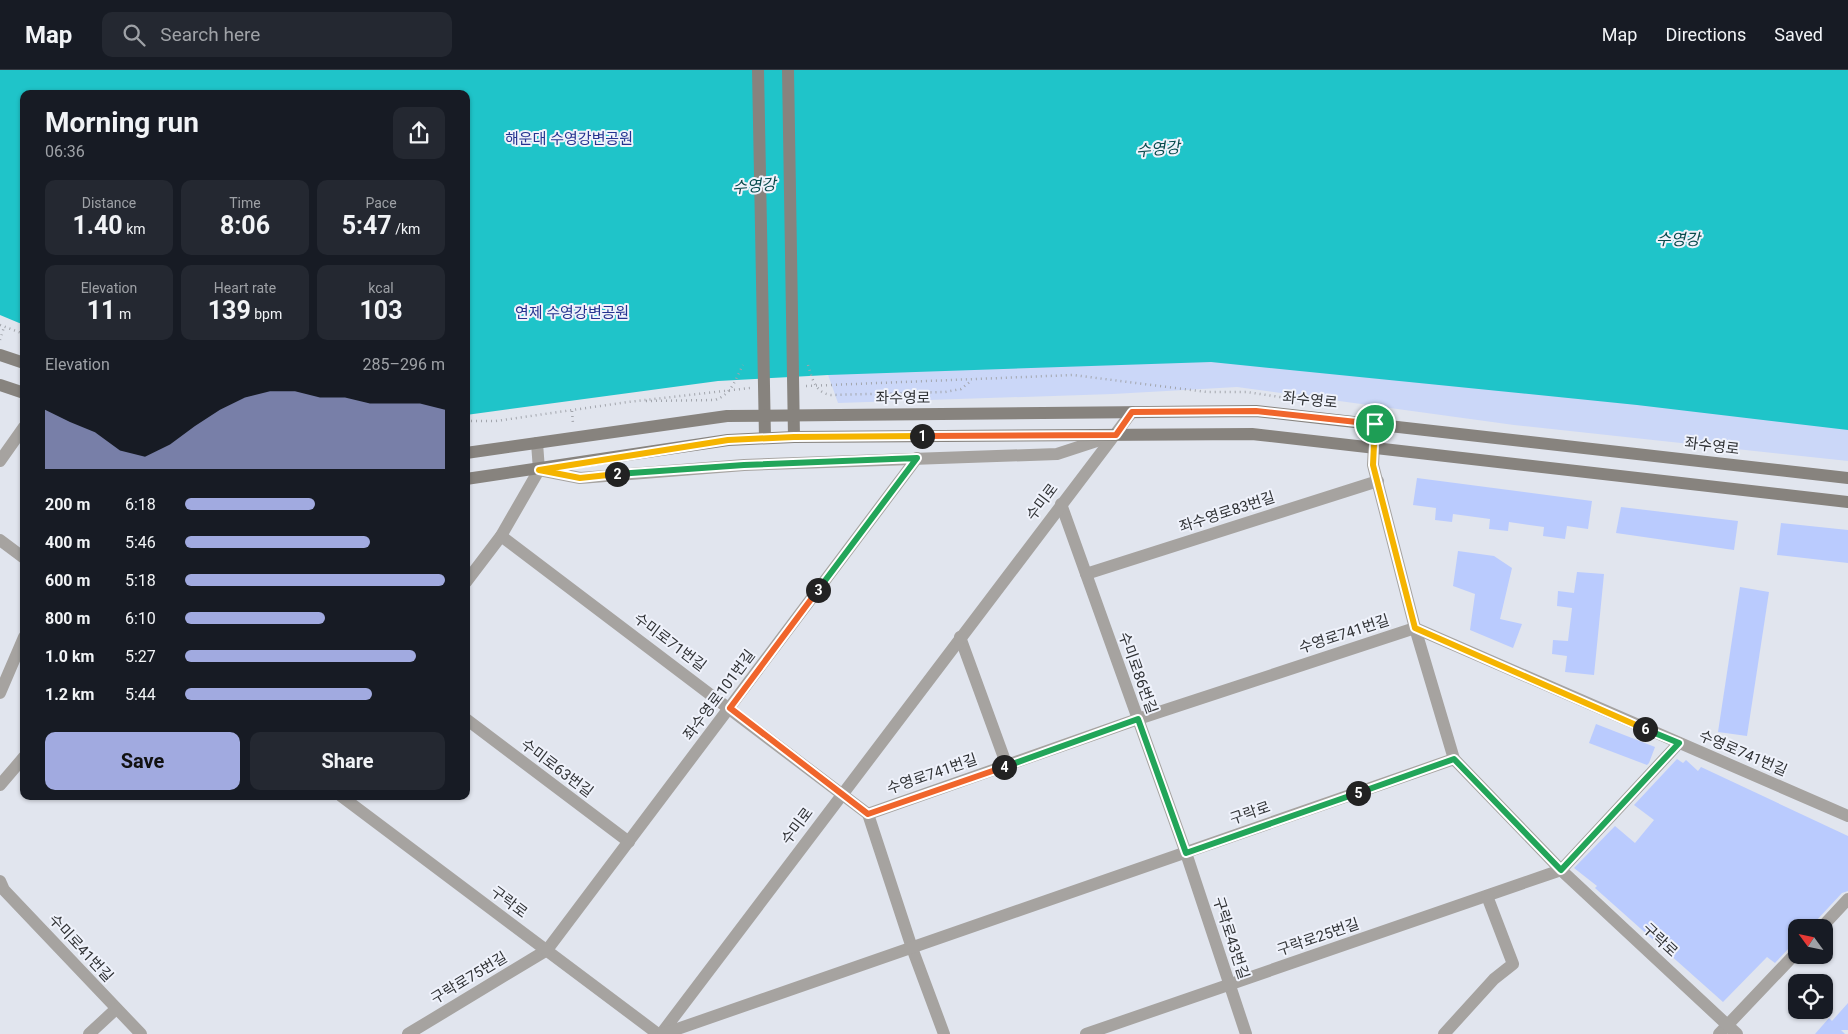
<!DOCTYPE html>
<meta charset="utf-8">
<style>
:root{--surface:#171b24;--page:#242831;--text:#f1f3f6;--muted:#9ea1a6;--line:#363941;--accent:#a1aae0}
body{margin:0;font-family:Roboto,"Noto Sans KR",sans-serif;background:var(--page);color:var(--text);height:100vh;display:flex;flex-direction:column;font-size:19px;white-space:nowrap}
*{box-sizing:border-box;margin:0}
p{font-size:16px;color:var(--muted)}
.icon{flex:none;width:28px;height:28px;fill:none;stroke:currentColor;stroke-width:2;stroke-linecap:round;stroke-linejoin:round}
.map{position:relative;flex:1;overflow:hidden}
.side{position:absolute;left:20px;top:20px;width:450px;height:710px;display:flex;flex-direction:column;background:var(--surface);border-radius:10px;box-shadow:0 1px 4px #0004}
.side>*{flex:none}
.needle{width:32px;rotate:303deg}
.tools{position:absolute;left:1788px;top:849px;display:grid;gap:10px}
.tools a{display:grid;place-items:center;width:45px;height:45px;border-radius:10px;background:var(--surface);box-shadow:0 1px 4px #0004;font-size:25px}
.pin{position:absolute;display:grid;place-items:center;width:42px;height:42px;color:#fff;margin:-21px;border:2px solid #fff;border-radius:50%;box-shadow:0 1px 5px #0007}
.km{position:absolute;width:25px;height:25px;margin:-12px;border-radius:50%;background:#222;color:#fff;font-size:14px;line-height:25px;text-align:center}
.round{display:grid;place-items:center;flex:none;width:52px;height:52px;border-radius:10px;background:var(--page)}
.overview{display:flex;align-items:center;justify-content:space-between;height:85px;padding:0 25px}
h1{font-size:28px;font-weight:700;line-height:38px}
.metrics{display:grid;grid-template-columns:repeat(3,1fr);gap:8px;height:85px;padding:5px 25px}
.metrics div{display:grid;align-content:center;border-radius:10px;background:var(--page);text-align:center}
.metrics b{font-size:25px;font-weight:700}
.metrics small{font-size:14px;font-weight:400}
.metrics p{font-size:14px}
.chart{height:140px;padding:10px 25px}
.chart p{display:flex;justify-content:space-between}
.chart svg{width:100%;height:90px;margin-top:5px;fill:var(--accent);opacity:.7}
.button{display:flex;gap:10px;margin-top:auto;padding:10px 25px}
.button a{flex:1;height:58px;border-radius:10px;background:var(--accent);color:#111;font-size:20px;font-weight:700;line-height:58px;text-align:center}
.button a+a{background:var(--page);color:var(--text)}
ul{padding:0 25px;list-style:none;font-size:16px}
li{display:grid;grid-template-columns:80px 60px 1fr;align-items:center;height:38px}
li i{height:12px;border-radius:6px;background:var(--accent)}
header{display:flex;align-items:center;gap:30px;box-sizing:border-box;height:70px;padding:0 25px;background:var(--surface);border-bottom:1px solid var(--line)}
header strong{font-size:24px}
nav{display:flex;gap:28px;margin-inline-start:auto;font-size:18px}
.search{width:350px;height:45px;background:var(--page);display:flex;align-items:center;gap:12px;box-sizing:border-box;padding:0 18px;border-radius:10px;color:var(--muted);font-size:19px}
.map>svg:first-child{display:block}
.green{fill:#cbd7f8}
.water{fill:#1fc4c9}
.building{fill:#bacbfe}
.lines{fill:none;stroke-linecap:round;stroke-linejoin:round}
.path{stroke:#a2a5ac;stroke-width:2.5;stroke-dasharray:1 4;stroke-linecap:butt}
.minor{stroke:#a6a3a0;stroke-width:12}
.tertiary{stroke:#a6a3a0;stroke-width:12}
.secondary{stroke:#87837e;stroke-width:12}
.split-1-casing{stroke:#fff;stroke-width:10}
.split-2-casing{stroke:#fff;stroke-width:10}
.split-3-casing{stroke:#fff;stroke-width:10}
.split-4-casing{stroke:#fff;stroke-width:10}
.split-5-casing{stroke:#fff;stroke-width:10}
.split-6-casing{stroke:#fff;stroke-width:10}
.split-7-casing{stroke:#fff;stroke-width:10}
.split-1{stroke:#f0652b;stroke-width:6}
.split-2{stroke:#f5b400;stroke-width:6}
.split-3{stroke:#22a559;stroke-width:6}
.split-4{stroke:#f0652b;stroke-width:6}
.split-5{stroke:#22a559;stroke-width:6}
.split-6{stroke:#22a559;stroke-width:6}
.split-7{stroke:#f5b400;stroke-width:6}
.labels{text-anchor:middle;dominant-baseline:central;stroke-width:4;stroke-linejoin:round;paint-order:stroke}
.park-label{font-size:15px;fill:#253390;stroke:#eff2fb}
.street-label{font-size:15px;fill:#313336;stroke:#eff2fb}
.water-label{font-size:16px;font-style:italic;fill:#084b4d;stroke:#eff2fb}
</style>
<header>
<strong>Map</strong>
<div class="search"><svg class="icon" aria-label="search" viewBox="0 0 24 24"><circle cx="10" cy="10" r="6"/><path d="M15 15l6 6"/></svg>Search here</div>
<nav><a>Map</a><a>Directions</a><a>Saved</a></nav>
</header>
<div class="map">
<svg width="1848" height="964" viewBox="0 0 1848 964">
<rect width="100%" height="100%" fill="#e1e5ee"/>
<polygon class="green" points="1233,278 1848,347 1848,391 1514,355 1237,317 1113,324 838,333 820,282"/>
<polygon class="water" points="0,0 1848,0 1848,360 1637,335 1211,292 828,305 718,311 466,345 466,24 24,24 24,255 0,245"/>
<g class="building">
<polygon points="1417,408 1592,431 1588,459 1567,456 1565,469 1543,466 1544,457 1509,452 1508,461 1489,459 1490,449 1453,444 1452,452 1435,450 1436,438 1413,435"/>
<polygon points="1621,437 1738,451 1734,480 1616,463"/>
<polygon points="1781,453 1848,460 1848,493 1777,485"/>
<polygon points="1458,481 1494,486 1512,498 1500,549 1522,554 1513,578 1470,560 1475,524 1453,516"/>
<polygon points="1577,502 1604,504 1594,605 1565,602 1567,586 1552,584 1553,570 1568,571 1572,538 1557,536 1558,521 1574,523"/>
<polygon points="1740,517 1769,522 1747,666 1718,662"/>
<polygon points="1596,654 1655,677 1649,693 1647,695 1589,673"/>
<polygon points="1677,689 1683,693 1686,690 1698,701 1701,697 1848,766 1848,821 1842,823 1815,852 1813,858 1796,858 1796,875 1790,877 1775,893 1767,887 1723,932 1595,818 1597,816 1574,798 1615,756 1635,773 1654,750 1634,735"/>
<polygon points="1848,933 1848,960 1841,960 1845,964 1815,964 1829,948 1832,951"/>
</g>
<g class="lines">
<g class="path">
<polyline points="0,255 24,264"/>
<polyline points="0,270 4,257"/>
<path d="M808,295C812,308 815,323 831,325L945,322L961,319L971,311"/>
<polyline points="806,316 1073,305 1207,322 1247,322 1313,332"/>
<path d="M646,331L715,330C732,324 735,310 743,295"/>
<polyline points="572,341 573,354"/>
<polyline points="466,351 496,351 628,332 750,318"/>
</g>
<g class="minor">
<polyline points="1375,354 1373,395 1415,558 1454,689"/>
<polyline points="0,391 24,357"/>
<polyline points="539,400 580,408 744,395 1057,384 1112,366"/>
<polyline points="1061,434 1186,783 1246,964"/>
<polyline points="501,466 868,744 1138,649 1415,558"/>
<polyline points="1086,504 1378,411"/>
<polyline points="466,512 501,466 539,400 537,373"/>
<polyline points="960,567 1007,696"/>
<polyline points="0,623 24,567"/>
<polyline points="466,649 629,772"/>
<polyline points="0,715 24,687"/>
<polyline points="868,744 912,878 944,964"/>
<polyline points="0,811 4,820 141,964"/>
<polyline points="1821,858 1848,829"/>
<polyline points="89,964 116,939"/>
<polyline points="408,964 547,880 917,388"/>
<polyline points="1086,964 1561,800 1679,673"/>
<polyline points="1444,964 1494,909 1513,894 1487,826"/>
<polyline points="1719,964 1796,883"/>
</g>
<g class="tertiary">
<polyline points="0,470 24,488"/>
<polyline points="1415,558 1848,746"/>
<polyline points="341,726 658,964"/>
<polyline points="661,964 1132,342"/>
<polyline points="663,964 1454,689 1561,800 1737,964"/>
</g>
<g class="secondary">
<polyline points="758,0 765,368"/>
<polyline points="788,0 794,367"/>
<polyline points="0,285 24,293"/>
<polyline points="0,315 24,323"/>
<polyline points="466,383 727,346 1256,341 1848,408"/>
<polyline points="466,409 728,370 794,367 1252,364 1848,432"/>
</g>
</g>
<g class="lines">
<g class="split-1-casing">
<polyline id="split-1" points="922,366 1116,365 1132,342 1256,341 1375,354"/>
</g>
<g class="split-2-casing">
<polyline id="split-2" points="617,404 580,408 539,400 728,370 794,367 922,366"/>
</g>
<g class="split-3-casing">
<polyline id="split-3" points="617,404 744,395 917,388 818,520"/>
</g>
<g class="split-4-casing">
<polyline id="split-4" points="818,520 730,638 868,744 1004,697"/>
</g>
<g class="split-5-casing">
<polyline id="split-5" points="1004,697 1138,649 1186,783 1358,723"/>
</g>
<g class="split-6-casing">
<polyline id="split-6" points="1358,723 1454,689 1561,800 1679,673 1645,659"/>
</g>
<g class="split-7-casing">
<polyline id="split-7" points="1375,354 1373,395 1415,558 1645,659"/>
</g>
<use href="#split-1" class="split-1"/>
<use href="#split-2" class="split-2"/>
<use href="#split-3" class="split-3"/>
<use href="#split-4" class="split-4"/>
<use href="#split-5" class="split-5"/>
<use href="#split-6" class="split-6"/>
<use href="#split-7" class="split-7"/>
</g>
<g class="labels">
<g class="park-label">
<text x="569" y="69">해운대 수영강변공원</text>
<text x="572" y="243">연제 수영강변공원</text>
</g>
<g class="street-label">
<text x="903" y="328">좌수영로</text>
<text transform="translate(1310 330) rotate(6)">좌수영로</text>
<text transform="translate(1712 376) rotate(7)">좌수영로</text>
<text transform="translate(1042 432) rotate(-53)">수미로</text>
<text transform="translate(1227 442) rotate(-18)">좌수영로83번길</text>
<text transform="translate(1344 564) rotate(-18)">수영로741번길</text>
<text transform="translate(670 572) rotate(37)">수미로71번길</text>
<text transform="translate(1138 603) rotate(70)">수미로86번길</text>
<text transform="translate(719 625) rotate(-53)">좌수영로101번길</text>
<text transform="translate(1743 683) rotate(23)">수영로741번길</text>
<text transform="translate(557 698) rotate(37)">수미로63번길</text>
<text transform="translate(932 704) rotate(-19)">수영로741번길</text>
<text transform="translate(1250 743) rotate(-19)">구락로</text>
<text transform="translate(797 756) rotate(-53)">수미로</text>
<text transform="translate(509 832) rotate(37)">구락로</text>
<text transform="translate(1318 867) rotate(-19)">구락로25번길</text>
<text transform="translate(1231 868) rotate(72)">구락로43번길</text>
<text transform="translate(1660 870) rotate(43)">구락로</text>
<text transform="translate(81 878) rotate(47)">수미로41번길</text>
<text transform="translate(469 908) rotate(-31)">구락로75번길</text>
</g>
<g class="water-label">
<text transform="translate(1158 79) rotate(-5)">수영강</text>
<text transform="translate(754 116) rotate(-5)">수영강</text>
<text x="1678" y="169">수영강</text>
</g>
</g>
</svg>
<div class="tools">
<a><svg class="needle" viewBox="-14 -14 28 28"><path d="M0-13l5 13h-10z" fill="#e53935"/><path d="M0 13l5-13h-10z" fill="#9ea1a6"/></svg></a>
<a><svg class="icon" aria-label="locate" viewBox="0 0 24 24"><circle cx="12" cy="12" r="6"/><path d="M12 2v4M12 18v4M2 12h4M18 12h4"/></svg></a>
</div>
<div class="pin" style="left:1375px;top:354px;background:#1e9e55"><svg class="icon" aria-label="arrive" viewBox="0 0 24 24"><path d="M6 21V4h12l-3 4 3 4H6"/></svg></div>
<b class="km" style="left:922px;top:366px">1</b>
<b class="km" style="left:617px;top:404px">2</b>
<b class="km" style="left:818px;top:520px">3</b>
<b class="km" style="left:1004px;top:697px">4</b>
<b class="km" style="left:1358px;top:723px">5</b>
<b class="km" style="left:1645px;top:659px">6</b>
<section class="side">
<div class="overview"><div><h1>Morning run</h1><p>06:36</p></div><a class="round"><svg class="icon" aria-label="share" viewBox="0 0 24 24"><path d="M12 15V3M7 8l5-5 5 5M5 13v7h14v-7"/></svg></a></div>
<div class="metrics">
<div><p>Distance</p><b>1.40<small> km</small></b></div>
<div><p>Time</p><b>8:06</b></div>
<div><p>Pace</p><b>5:47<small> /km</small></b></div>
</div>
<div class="metrics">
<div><p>Elevation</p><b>11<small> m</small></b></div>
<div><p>Heart rate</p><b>139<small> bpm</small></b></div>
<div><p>kcal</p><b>103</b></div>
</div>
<div class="chart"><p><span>Elevation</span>285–296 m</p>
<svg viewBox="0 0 160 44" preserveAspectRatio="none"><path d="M0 44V15L10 21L20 26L30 35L40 38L50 32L60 23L70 15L80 9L90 6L100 6L110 9L120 9L130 12L140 12L150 12L160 15V44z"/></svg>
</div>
<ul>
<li><b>200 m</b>6:18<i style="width:50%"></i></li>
<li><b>400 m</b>5:46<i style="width:71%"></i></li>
<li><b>600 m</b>5:18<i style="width:100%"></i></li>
<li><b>800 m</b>6:10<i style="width:54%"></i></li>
<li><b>1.0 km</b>5:27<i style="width:89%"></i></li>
<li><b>1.2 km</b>5:44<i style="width:72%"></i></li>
</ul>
<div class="button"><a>Save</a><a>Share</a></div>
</section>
</div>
